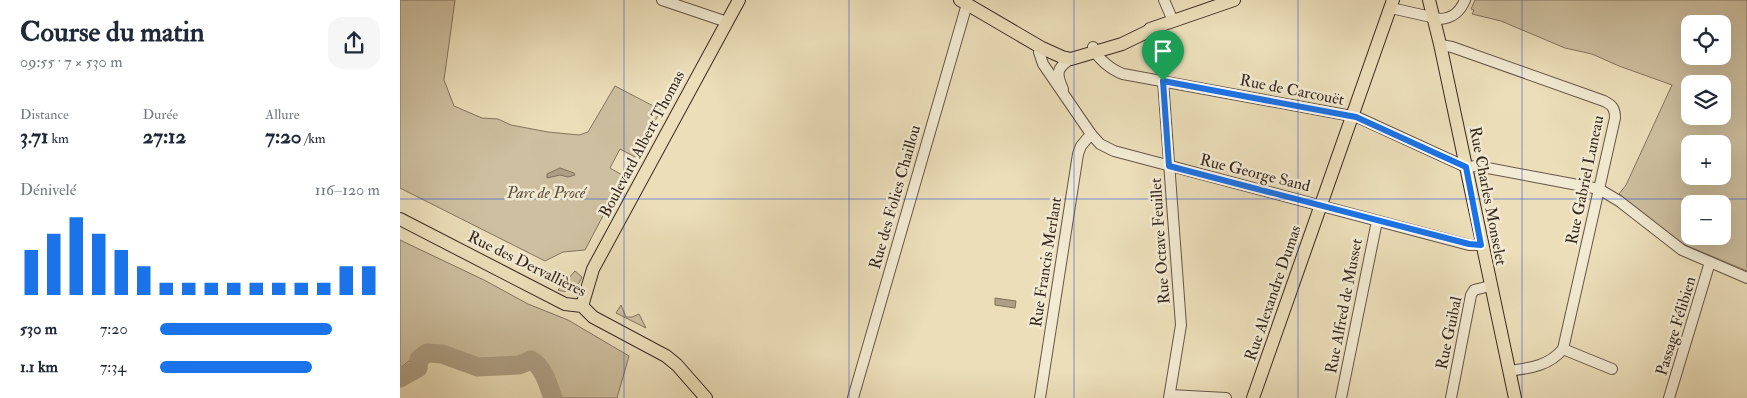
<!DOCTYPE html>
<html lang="fr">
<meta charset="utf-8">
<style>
:root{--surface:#fff;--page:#f6f6f7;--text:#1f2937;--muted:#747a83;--accent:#1a73e8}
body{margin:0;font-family:"IM FELL Double Pica",serif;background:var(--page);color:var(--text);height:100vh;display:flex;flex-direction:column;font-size:19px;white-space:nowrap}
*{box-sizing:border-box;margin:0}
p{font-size:16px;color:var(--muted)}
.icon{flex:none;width:28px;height:28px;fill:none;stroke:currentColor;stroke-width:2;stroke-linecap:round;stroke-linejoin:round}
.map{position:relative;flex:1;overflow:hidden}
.panel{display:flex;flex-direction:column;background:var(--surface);width:400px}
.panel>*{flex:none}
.fabs{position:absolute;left:1281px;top:15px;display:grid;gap:10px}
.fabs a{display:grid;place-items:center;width:50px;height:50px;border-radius:10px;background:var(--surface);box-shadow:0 5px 20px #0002;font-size:25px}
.pin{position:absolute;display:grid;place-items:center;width:42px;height:42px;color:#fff;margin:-51px -21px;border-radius:50% 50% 50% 0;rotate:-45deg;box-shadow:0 0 5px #0007}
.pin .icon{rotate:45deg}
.round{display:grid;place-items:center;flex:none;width:52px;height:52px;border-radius:15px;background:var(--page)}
.overview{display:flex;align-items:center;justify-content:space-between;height:85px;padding:0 20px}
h1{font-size:28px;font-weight:700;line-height:38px}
.metrics{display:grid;grid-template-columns:repeat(3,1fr);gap:8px;height:85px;padding:5px 20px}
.metrics div{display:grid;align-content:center}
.metrics b{font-size:21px;font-weight:700}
.metrics small{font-size:14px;font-weight:400}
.metrics p{font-size:14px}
.chart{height:140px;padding:10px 20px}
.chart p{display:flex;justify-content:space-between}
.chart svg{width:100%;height:90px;margin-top:5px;stroke:var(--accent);stroke-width:6}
ul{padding:0 20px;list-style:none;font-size:16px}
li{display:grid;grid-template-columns:80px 60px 1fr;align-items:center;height:38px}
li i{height:12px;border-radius:6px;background:var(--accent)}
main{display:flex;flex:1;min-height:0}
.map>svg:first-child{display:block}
.green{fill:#cdbf9f;stroke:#837460;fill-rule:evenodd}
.water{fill:#aea085;stroke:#7f705d}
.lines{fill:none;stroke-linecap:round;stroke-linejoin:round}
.river{stroke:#aea085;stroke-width:19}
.minor-casing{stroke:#665647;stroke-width:12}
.major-casing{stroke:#392921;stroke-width:14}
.minor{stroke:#f2ead2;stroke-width:10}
.major{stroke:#ebdeb9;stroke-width:12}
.route-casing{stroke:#fff;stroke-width:10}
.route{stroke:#1a73e8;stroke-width:6}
.grid{fill:none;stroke:#1d4ed8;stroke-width:1;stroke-opacity:0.55}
.labels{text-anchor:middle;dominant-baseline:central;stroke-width:5;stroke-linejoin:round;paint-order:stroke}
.street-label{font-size:16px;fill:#392921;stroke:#f2ead2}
.park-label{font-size:16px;font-style:italic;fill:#5e4e40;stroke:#f2ead2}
</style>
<main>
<section class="panel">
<div class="overview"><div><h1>Course du matin</h1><p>09:55 · 7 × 530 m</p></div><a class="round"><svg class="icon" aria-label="share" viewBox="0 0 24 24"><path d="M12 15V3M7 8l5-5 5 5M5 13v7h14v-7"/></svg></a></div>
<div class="metrics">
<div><p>Distance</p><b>3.71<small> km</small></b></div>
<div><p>Durée</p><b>27:12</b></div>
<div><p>Allure</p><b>7:20<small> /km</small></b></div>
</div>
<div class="chart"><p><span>Dénivelé</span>116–120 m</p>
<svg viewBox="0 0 160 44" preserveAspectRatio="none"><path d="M5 44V22M15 44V14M25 44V6M35 44V14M45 44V22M55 44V30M65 44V38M75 44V38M85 44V38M95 44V38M105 44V38M115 44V38M125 44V38M135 44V38M145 44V30M155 44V30"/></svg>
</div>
<ul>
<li><b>530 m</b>7:20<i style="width:78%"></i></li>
<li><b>1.1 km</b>7:34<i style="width:69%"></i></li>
</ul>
</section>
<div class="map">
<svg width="1347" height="398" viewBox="0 0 1347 398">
<rect width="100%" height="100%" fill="#ebdeb9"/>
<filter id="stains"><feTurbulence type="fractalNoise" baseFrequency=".004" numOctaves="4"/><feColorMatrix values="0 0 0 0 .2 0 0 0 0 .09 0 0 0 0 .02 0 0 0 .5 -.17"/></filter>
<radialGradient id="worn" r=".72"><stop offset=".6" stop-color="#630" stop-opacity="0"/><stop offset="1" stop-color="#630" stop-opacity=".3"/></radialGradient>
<g class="green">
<polygon points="0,0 55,0 44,80 54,106 82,118 98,119 111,125 148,132 179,135 188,132 215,86 261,110 235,157 220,149 210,168 224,176 185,250 163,252 145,261 0,188"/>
<path d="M1075,0H1347V271L1283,244L1219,194L1226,185L1272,85L1219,66L1192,54L1165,48L1101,21L1072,14L1074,10L1071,9ZM1290,24H1322V56H1290ZM1290,84H1322V116H1290ZM1290,144H1322V176H1290ZM1290,204H1322V236H1290Z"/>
<polygon points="0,240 84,280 128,304 168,320 229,356 217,398 157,398 143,363 135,354 118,362 81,363 32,347 18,354 0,368"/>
<path d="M175,271L182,277C177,289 170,294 158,290Z"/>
<polygon points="221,305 226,317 232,317 239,314 246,328 216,313"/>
</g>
<g class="water">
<polygon points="160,168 174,173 175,175 168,177 160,175 147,178 147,174"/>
<polygon points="595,298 616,301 615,308 595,305"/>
</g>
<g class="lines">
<path class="river" d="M0,378L18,368L19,359L27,353L42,354L78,367L119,365L131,360C144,367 148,385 153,398"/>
<g class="minor-casing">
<g id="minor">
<polyline points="262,0 327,22"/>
<polyline points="764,0 773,21"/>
<path d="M991,8L1040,19C1053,18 1060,12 1065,0"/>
<path d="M1041,45L1052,47L1204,101C1212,105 1215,108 1215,118L1163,349C1149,366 1130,368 1109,371"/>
<path d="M693,47C696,58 712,70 723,74L957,117L1066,167L1077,166L1199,189L1219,201L1282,250L1347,278"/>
<polyline points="642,48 639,52 643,64 691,134 700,144 714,151 1069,245 1081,245"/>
<polyline points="763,81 781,325 769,398"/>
<path d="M663,89C656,74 656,68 671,59"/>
<polyline points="1163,349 1212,369"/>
<polyline points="770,395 826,398"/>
<polyline points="453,398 567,4"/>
<polyline points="640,398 678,154 681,146 691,134"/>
<polyline points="941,398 977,221"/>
<polyline points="1051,398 1071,295 1074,290 1090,286"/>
<polyline points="1269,398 1310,262"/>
</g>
</g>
<g class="major-casing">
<g id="major">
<polyline points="560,0 642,48 662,57 671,59 722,44 757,27"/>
<polyline points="1029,0 1040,44 1115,398"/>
<polyline points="750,29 834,0"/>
<polyline points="0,219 165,304 182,306 193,317 266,356 277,365 306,398"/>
<polyline points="182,306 193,269 339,0"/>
<polyline points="853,398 993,0"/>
</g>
</g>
<use href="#minor" class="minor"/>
<use href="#major" class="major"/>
</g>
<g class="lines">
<g class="route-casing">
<polygon id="route" points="763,81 956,117 1066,167 1081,245 1069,244 769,166"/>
</g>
<use href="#route" class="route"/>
</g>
<path class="grid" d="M224,0V398M449,0V398M674,0V398M898,0V398M1122,0V398M0,199H1347"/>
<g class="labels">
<g class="street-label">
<text transform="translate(892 90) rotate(11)">Rue de Carcouët</text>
<text transform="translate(242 144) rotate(-62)">Boulevard Albert Thomas</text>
<text transform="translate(855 173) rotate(14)">Rue George Sand</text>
<text transform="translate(1185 180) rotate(-78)">Rue Gabriel Luneau</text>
<text transform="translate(1088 196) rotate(79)">Rue Charles Monselet</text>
<text transform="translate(495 197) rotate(-74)">Rue des Folies Chaillou</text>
<text transform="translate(760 241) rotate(-94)">Rue Octave Feuillet</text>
<text transform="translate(646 262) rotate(-81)">Rue Francis Merlant</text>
<text transform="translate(127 264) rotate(26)">Rue des Dervallières</text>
<text transform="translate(873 293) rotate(-71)">Rue Alexandre Dumas</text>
<text transform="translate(944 306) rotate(-79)">Rue Alfred de Musset</text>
<text transform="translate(1276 326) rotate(-73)">Passage Félibien</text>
<text transform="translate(1049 333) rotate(-78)">Rue Guibal</text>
</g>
<g class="park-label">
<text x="146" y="193">Parc de Procé</text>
</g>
</g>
<rect width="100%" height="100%" filter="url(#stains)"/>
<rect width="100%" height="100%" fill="url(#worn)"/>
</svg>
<div class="fabs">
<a><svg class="icon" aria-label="locate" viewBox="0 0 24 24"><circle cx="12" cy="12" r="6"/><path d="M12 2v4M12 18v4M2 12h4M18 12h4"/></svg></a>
<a><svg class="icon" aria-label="layers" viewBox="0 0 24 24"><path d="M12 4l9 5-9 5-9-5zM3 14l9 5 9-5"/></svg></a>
<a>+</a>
<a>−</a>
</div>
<div class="pin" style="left:763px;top:81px;background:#1e9e55"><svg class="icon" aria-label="arrive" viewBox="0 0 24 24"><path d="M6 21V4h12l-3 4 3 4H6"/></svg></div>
</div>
</main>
